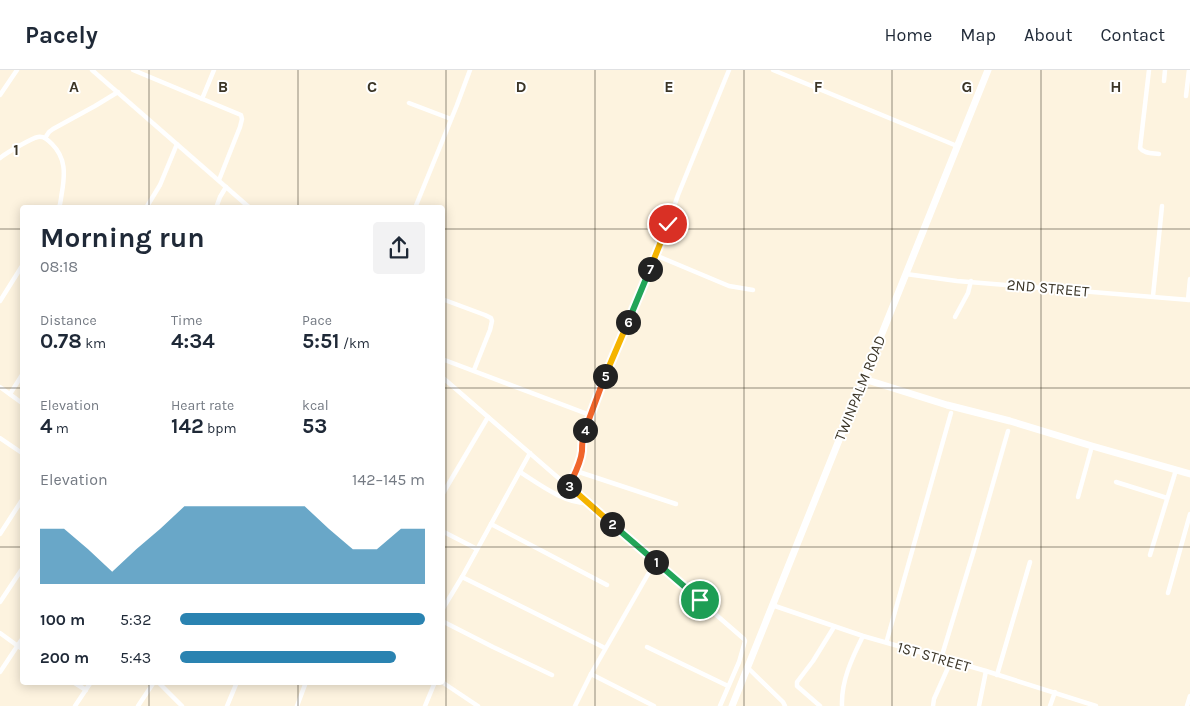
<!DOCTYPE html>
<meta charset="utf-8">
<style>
:root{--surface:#fff;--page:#f2f2f3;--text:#1f2937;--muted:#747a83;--line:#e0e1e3;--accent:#2a83b1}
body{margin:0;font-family:Karla,sans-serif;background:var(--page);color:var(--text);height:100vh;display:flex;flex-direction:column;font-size:19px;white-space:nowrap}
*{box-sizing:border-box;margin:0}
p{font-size:16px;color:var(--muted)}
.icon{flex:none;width:28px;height:28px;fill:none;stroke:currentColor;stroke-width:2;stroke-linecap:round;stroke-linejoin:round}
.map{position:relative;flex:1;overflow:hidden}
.side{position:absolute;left:20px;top:135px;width:425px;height:480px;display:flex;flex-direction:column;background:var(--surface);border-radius:5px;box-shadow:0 2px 12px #0003}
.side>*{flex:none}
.pin{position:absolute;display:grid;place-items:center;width:42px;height:42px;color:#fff;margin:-21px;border:2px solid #fff;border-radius:50%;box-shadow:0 1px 5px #0007}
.km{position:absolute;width:25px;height:25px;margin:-12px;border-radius:50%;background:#222;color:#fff;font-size:14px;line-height:25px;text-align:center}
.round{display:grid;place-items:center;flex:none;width:52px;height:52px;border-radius:5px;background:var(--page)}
.summary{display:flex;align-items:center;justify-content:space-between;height:85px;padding:0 20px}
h1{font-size:28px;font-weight:700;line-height:38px}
.figures{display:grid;grid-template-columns:repeat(3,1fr);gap:8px;height:85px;padding:5px 20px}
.figures div{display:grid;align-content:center}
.figures b{font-size:21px;font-weight:700}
.figures small{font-size:14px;font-weight:400}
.figures p{font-size:14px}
.chart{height:140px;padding:10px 20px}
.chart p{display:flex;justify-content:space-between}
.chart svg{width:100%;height:90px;margin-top:5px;fill:var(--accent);opacity:.7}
ul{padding:0 20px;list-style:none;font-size:16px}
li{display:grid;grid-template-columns:80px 60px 1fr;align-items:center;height:38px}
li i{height:12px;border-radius:6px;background:var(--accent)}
header{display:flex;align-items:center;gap:30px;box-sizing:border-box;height:70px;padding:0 25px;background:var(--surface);border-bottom:1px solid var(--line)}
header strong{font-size:24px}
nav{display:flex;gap:28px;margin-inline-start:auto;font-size:18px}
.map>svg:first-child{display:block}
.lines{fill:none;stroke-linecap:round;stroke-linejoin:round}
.minor{stroke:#fff;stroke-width:4.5}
.secondary{stroke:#fff;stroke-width:7}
.split-1-casing{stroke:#fff;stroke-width:10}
.split-2-casing{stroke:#fff;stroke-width:10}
.split-3-casing{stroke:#fff;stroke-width:10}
.split-4-casing{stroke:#fff;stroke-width:10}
.split-5-casing{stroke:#fff;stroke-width:10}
.split-6-casing{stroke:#fff;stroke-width:10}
.split-7-casing{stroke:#fff;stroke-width:10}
.split-8-casing{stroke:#fff;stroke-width:10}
.split-1{stroke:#22a559;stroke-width:6}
.split-2{stroke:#22a559;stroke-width:6}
.split-3{stroke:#f5b400;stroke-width:6}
.split-4{stroke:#f0652b;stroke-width:6}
.split-5{stroke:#f0652b;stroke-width:6}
.split-6{stroke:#f5b400;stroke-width:6}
.split-7{stroke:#22a559;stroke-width:6}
.split-8{stroke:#f5b400;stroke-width:6}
.grid{fill:none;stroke:#3b3527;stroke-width:1;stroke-opacity:0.55}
.labels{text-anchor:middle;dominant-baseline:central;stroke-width:4;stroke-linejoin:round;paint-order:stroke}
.street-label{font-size:15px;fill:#3b3527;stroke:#fff}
.grid-label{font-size:16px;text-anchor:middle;font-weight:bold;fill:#3b3527;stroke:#fff;stroke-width:4;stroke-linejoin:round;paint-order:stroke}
</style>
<header>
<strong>Pacely</strong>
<nav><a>Home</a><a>Map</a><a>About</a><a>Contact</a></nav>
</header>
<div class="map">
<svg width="1190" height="636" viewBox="0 0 1190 636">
<rect width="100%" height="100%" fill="#fdf3df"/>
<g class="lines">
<g class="minor">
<polyline points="92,0 250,138"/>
<polyline points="133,0 241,45 242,49 240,57 219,110"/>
<polyline points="773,0 957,76"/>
<path d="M1149,0L1140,78C1144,84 1153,83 1159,84"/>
<polyline points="1164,11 1165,0"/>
<polyline points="0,25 17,0"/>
<polyline points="1186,26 1189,0"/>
<polyline points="202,29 214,0"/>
<polyline points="409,33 451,49"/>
<polyline points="45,68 49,62 53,59 95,36 118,22"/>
<path d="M0,88C6,83 32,68 38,67C44,66 48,70 52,74C66,88 65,104 62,122C61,127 61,132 59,138"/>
<polyline points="146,138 160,115 177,74"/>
<polyline points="216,138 220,127 226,117"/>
<polyline points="415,138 457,35 470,0"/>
<polyline points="655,185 729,216 753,220"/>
<polyline points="906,204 957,211 1190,230"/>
<polyline points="1153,226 1162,136"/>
<polyline points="442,229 485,245 491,248 492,251 490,260 474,300"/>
<polyline points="1188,230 1190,209"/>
<polyline points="0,231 22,196"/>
<polyline points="955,247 968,223 971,211"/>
<polyline points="442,289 590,345"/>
<polyline points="442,307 744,569 745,571 739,592 720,636"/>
<polyline points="0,317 22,333"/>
<polyline points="10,324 22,305"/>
<polyline points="0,368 22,383"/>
<polyline points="576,401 676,434"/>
<path d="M520,402C539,414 565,434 588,433"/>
<polyline points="1116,412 1167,428"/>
<polyline points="568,416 576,401 580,388 582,380 582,367 590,345 668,154 678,125 729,0"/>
<polyline points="442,425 488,347"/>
<polyline points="1078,427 1092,376"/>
<polyline points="491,454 607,515"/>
<polyline points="442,461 477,479"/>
<polyline points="0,464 22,430"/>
<polyline points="1150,485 1176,400"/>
<polyline points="462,507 605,578"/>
<polyline points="1168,523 1190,444"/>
<polyline points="0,532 22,499"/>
<polyline points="772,535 863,566 986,601 1096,636"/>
<polyline points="442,540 462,507 530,383"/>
<polyline points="442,551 493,577 552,605"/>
<polyline points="0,563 22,579"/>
<polyline points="887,570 951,343"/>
<polyline points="647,577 728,616"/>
<polyline points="943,582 974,480 1008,361"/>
<polyline points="747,597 783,632 785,636"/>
<polyline points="0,602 22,569"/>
<polyline points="591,604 654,636"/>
<polyline points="997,605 1030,492"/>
<polyline points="73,612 86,620"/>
<polyline points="158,612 182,636"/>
<polyline points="442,612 478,636"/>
<polyline points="75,636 91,612"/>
<polyline points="138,636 154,612"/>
<polyline points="227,636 237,612"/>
<polyline points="297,636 306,612"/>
<polyline points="425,636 435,612"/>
<polyline points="575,636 591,604 655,492"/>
<polyline points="820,636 797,616 797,612 813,591 834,557"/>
<path d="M842,636C841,611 852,588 863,566"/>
<polyline points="933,636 934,629 951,591"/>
<polyline points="979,636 986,601"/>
<polyline points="1050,636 1055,622"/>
<polyline points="1187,636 1190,626"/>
</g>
<g class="secondary">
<polyline points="864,309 947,335 1010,351 1092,376 1190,404"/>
<polyline points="732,636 988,0"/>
</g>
</g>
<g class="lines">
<g class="split-1-casing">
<polyline id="split-1" points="656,492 700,530"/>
</g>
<g class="split-2-casing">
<polyline id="split-2" points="612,454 656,492"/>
</g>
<g class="split-3-casing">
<polyline id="split-3" points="569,416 612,454"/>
</g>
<g class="split-4-casing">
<path id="split-4" d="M569,416C574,405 581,393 582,381C582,373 582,368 585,360"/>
</g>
<g class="split-5-casing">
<polyline id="split-5" points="585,360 605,306"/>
</g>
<g class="split-6-casing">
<polyline id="split-6" points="605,306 628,252"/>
</g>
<g class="split-7-casing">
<polyline id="split-7" points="628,252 650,199"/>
</g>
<g class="split-8-casing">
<polyline id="split-8" points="650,199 668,154"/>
</g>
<use href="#split-1" class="split-1"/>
<use href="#split-2" class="split-2"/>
<use href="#split-3" class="split-3"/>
<use href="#split-4" class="split-4"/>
<use href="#split-5" class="split-5"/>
<use href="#split-6" class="split-6"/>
<use href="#split-7" class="split-7"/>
<use href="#split-8" class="split-8"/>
</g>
<path class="grid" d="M149,0V138M298,0V138M446,0V636M595,0V636M744,0V636M892,0V636M1041,0V636M0,159H22M442,159H1190M0,318H22M442,318H1190M0,477H22M442,477H1190M149,612V636M298,612V636"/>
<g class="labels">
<g class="street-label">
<text transform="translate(1048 218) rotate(5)">2ND STREET</text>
<text transform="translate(860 318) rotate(-68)">TWINPALM ROAD</text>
<text transform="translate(934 587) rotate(16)">1ST STREET</text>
</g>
</g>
<g class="grid-label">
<text x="74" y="22">A</text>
<text x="223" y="22">B</text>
<text x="372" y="22">C</text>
<text x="521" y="22">D</text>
<text x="669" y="22">E</text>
<text x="818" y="22">F</text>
<text x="967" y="22">G</text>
<text x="1116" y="22">H</text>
<text x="16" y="85">1</text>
</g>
</svg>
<div class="pin" style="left:700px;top:530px;background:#1e9e55"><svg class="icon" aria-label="arrive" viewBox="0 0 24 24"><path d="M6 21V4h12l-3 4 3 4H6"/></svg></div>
<div class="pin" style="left:668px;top:154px;background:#d93025"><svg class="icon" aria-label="check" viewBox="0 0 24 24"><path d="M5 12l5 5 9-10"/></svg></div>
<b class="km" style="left:656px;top:492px">1</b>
<b class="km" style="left:612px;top:454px">2</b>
<b class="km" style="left:569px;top:416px">3</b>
<b class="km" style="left:585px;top:360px">4</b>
<b class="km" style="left:605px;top:306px">5</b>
<b class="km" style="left:628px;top:252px">6</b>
<b class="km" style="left:650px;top:199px">7</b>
<section class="side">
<div class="summary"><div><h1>Morning run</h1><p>08:18</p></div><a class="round"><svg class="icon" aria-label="share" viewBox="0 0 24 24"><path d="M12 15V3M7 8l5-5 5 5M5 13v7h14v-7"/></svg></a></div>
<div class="figures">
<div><p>Distance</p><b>0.78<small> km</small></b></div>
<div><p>Time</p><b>4:34</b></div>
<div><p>Pace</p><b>5:51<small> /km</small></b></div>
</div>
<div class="figures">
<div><p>Elevation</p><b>4<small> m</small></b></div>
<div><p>Heart rate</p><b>142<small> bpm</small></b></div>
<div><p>kcal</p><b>53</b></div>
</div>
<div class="chart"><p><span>Elevation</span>142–145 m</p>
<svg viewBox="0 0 160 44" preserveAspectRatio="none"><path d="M0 44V17L10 17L20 27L30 38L40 27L50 17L60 6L70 6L80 6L90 6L100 6L110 6L120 17L130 27L140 27L150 17L160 17V44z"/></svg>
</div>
<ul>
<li><b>100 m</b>5:32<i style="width:100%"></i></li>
<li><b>200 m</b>5:43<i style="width:88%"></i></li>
</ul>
</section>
</div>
